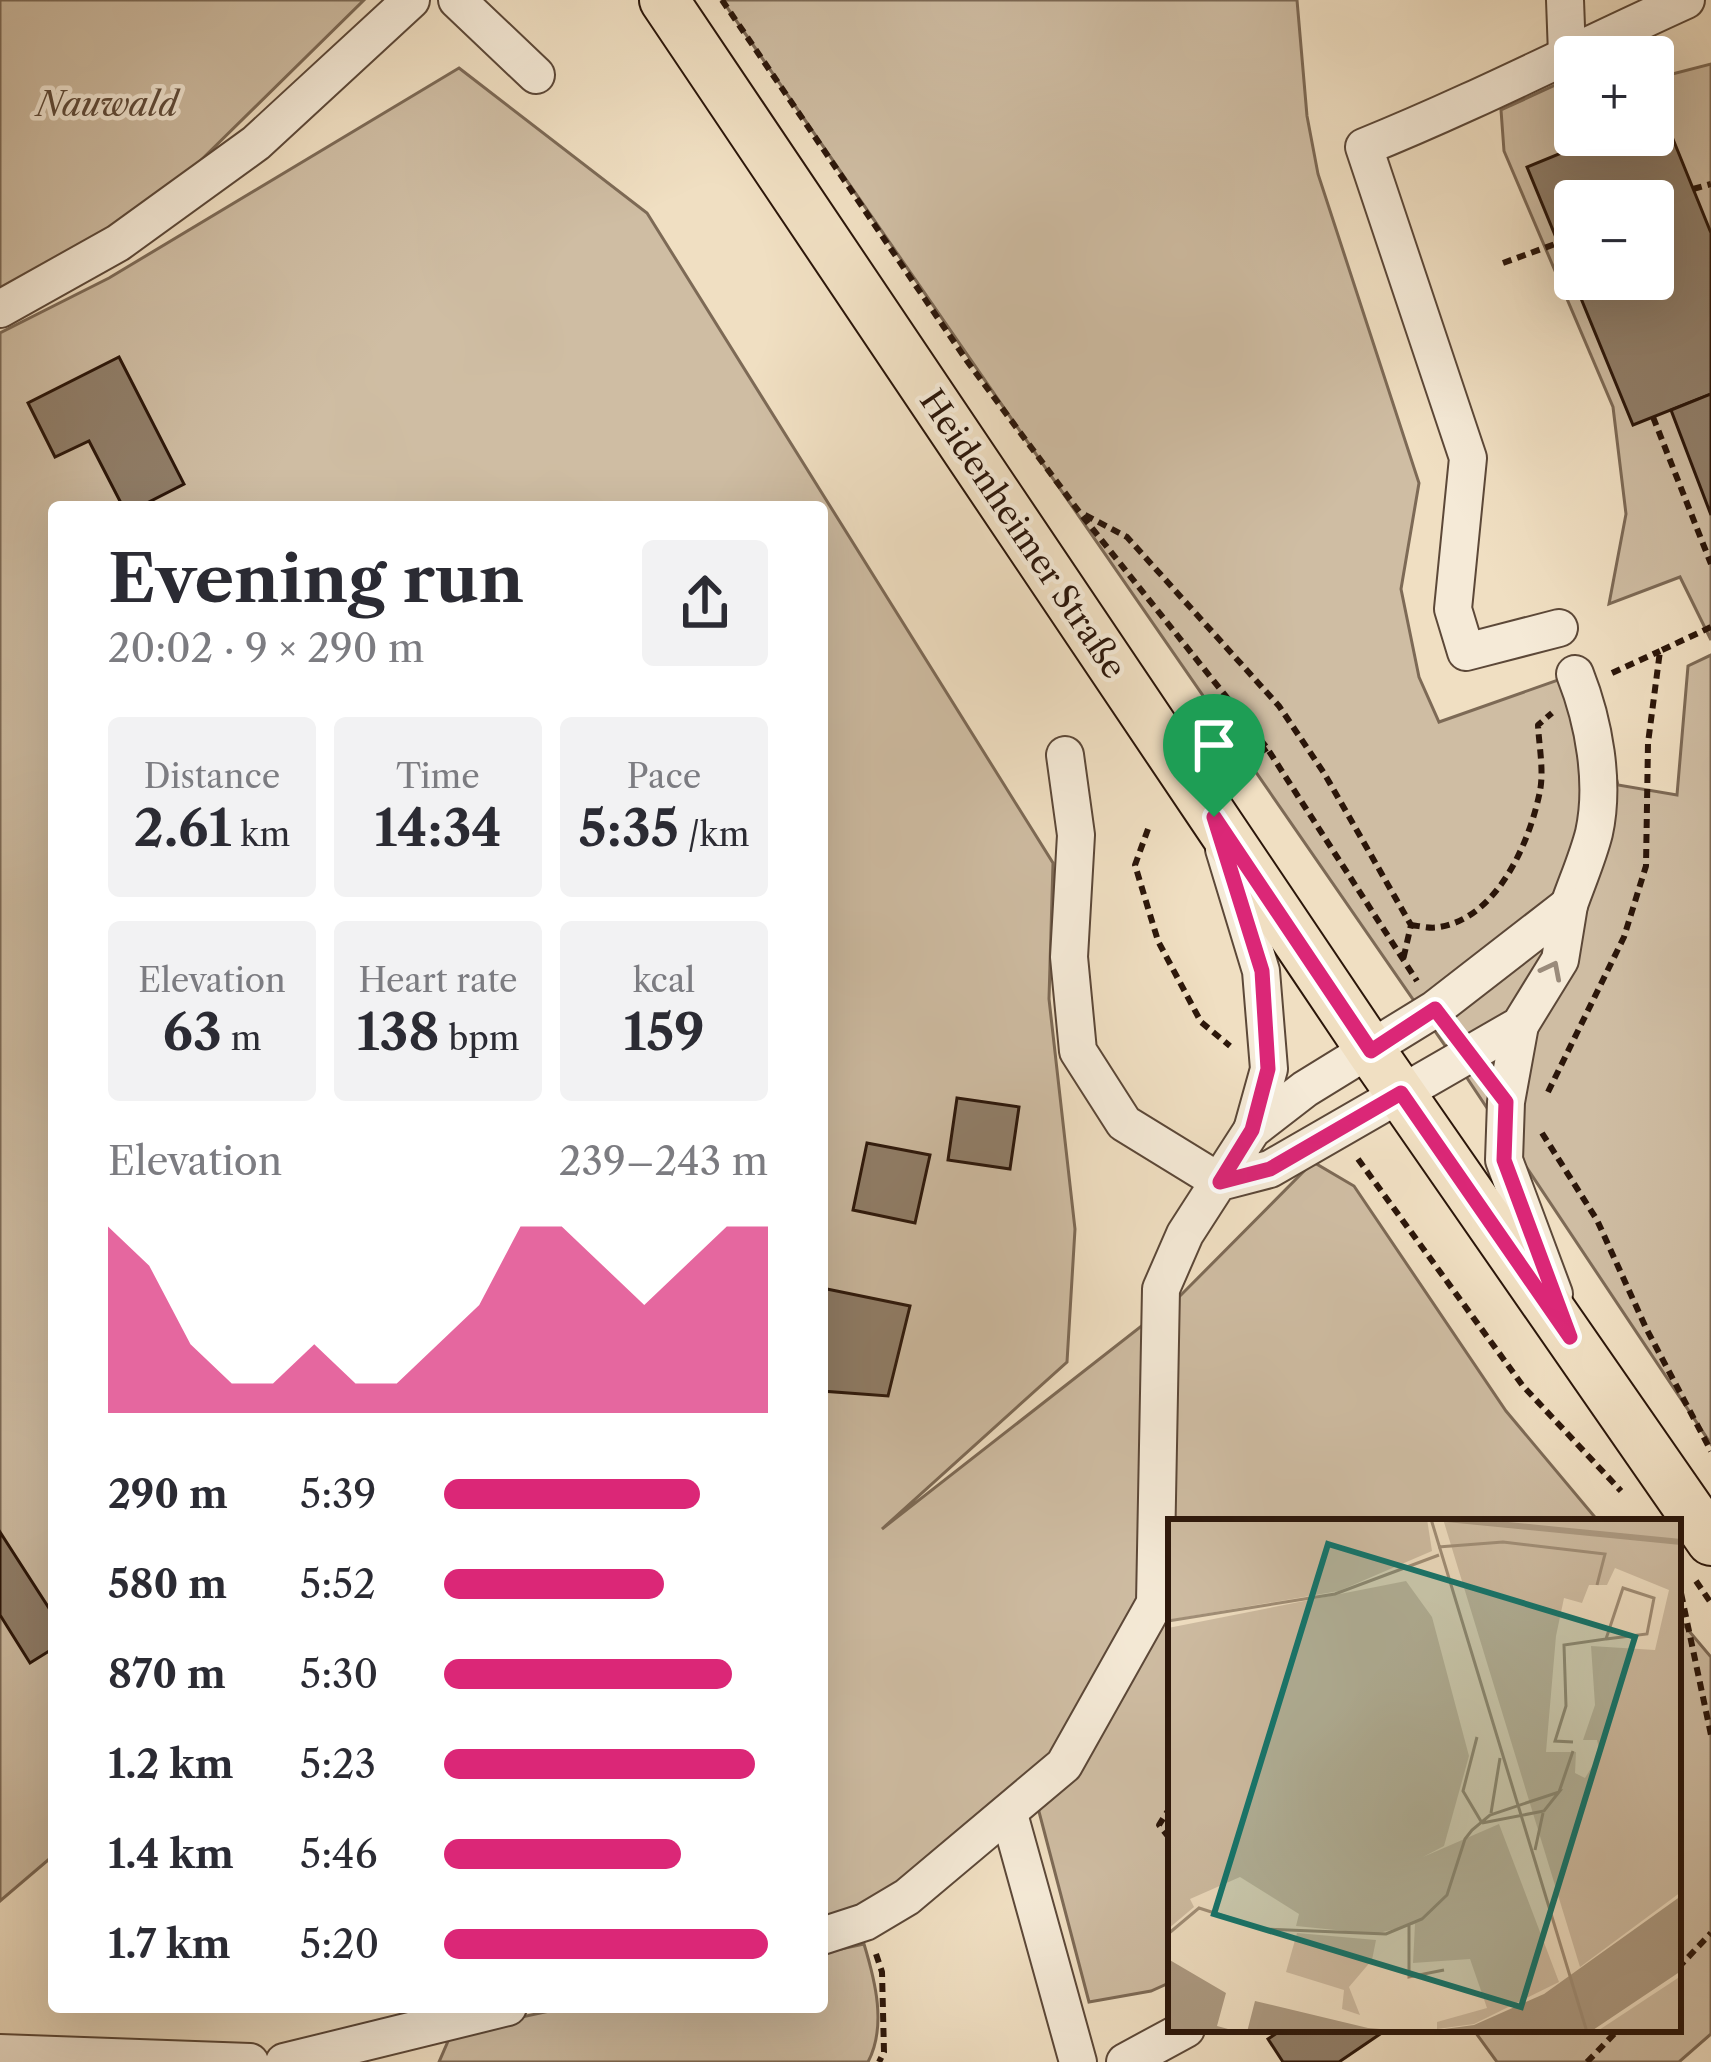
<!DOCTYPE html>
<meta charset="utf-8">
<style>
:root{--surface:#fff;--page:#f2f2f3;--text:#2b2b33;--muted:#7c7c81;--accent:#db2777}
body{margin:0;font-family:"Libre Caslon Text",serif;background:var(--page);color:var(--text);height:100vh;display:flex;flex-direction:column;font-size:45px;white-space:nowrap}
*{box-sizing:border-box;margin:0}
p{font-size:39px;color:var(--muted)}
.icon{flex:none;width:66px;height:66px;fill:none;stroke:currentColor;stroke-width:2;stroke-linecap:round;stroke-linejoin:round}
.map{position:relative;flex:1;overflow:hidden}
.details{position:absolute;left:48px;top:501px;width:780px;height:1512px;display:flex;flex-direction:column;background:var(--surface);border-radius:12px;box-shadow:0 12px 48px #0002}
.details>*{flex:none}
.fabs{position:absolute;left:1554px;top:36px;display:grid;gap:24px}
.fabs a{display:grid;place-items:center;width:120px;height:120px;border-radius:12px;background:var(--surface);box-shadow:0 12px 48px #0002;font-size:60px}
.pin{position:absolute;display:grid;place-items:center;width:102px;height:102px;color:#fff;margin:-123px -51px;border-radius:50% 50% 50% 0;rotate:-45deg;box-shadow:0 0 12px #0007}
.pin .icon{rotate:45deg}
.round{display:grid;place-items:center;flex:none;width:126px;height:126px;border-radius:12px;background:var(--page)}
.overview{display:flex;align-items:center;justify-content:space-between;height:204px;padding:0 60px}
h1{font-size:66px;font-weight:700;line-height:90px}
.figures{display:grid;grid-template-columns:repeat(3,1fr);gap:18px;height:204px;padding:12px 60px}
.figures div{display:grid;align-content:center;border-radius:12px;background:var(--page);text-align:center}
.figures b{font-size:51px;font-weight:700}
.figures small{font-size:33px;font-weight:400}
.figures p{font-size:33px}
.chart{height:336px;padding:24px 60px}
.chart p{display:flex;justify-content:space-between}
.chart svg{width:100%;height:216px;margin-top:12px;fill:var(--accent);opacity:.7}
ul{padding:0 60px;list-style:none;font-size:39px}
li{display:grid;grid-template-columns:192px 144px 1fr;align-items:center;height:90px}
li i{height:30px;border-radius:15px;background:var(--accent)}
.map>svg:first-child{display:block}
.green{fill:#cfbda3;stroke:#7d6a56;stroke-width:3;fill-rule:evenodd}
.building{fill:#917f6a;stroke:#2b160a;stroke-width:3;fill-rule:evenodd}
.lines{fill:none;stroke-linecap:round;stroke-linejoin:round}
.minor-casing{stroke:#5c4838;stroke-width:40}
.major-casing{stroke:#2b160a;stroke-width:52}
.path{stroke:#2b160a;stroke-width:6;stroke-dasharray:9 6;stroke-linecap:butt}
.minor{stroke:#f5ead7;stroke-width:36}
.major{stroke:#f0dfc2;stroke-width:48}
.oneway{stroke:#9a8b7b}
.route-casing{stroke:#fff;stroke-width:24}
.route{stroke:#db2777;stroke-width:15}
.labels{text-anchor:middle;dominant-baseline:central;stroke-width:9;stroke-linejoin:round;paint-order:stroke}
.park-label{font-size:33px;font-style:italic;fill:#5c4838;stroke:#f5ead7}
.street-label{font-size:33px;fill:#2b160a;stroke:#f5ead7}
.inset-river{fill:none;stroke:#ad9b83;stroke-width:6}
.inset-road{fill:none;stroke:#a18f78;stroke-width:3}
.view{fill:#0f766e;fill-opacity:0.15;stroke:#0f766e;stroke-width:6}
.inset-edge{fill:none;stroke:#2b160a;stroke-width:6}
</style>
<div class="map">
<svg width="1711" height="2062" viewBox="0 0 1711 2062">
<rect width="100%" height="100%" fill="#f0dfc2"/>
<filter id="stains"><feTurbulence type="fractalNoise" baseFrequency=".00167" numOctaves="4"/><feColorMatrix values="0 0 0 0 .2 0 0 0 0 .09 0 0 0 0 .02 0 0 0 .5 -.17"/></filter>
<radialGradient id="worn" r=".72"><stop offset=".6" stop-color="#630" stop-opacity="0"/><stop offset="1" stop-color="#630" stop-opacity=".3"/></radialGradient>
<g class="green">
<polygon points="0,0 364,0 134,226 0,303"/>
<polygon points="722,0 1297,0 1307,116 1318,174 1419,483 1401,589 1419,677 1439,722 1575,674 1591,675 1618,785 1677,795 1688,666 1711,655 1711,1444 1457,1063"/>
<path d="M1711,64V640L1680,577L1609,604L1626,514L1613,407L1504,151L1501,110L1575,76V135H1653V79ZM1575,201H1653V279H1575Z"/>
<polygon points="459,68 647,213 1053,863 1049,999 1075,1229 1067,1362 882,1529 1180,1296 1313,1162 1354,1186 1506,1411 1599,1522 1171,1522 1171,1982 1151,1991 1089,2002 1037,1804 850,1915 822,1920 822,507 54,507 54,1855 0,1901 0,333 109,278"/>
<polygon points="1678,1618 1711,1657 1711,2034 1679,2062 1497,2062 1473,2029 1678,2029"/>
<path d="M864,1944C875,1980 887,2026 868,2062H439L452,2032L568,2007H822V1953Z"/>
</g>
<g class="building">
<path d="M1662,112L1711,233V394L1633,425L1527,167L1605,135H1653V115ZM1575,201H1653V279H1575Z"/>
<polygon points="119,357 184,484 139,507 123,507 89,441 55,457 28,403"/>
<polygon points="1711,394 1711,515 1671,410"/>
<polygon points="957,1098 1019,1107 1010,1169 948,1160"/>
<polygon points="867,1143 930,1155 915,1223 853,1210"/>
<polygon points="822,1288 910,1306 888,1396 822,1391"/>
<polygon points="0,1532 54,1616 54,1648 30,1663 0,1615"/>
<polygon points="1283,2029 1381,2029 1383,2032 1339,2062 1283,2062 1268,2039"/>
</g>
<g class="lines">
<g class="minor-casing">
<g id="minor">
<polyline points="457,0 536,75"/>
<polyline points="1565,0 1567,54"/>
<polyline points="0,309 118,243 256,143 411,0"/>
<path d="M1559,628L1466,652L1453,609L1468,458L1364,147C1473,103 1578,49 1686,0"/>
<polyline points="1065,755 1076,835 1069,957 1078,1051 1124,1123 1220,1182"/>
<polyline points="1224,849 1261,971 1269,1069 1252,1130"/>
<path d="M1569,905C1577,882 1588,857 1594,833C1605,783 1594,722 1575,674"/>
<polyline points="1520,1025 1506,1102 1504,1160 1554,1294"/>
<polyline points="1009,1814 1078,2062"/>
<polyline points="822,1936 865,1922 907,1897 1064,1765 1155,1603 1161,1289 1185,1234 1252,1130 1305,1089 1435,1009 1569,905 1560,960 1520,1025 1270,1169 1220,1182"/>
<polyline points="0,2053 250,2062"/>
<polyline points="284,2062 508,2007"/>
<polyline points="1125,2062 1186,2029"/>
</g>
</g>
<g class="major-casing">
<polyline id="major" points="664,0 1371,1051 1711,1541"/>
</g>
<g class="path">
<polyline points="722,0 967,361 1080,513 1267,748 1417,981"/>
<polyline points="1693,189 1711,184"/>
<polyline points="1503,263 1558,243"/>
<polyline points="1653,417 1711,564"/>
<polyline points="1085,515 1127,537 1279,706 1324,773 1411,925 1403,960"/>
<polyline points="1612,673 1660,651"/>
<polyline points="1235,769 1267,748"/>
<polyline points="1148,829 1135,865 1158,941 1201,1022 1230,1046"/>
<path d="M1411,925C1420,926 1431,929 1439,927C1498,918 1530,841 1540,791C1544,770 1539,746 1538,725L1552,713"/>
<polyline points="1548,1092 1624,937 1646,866 1648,743 1660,651 1711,627"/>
<polyline points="1542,1133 1597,1220 1646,1328 1711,1451"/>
<polyline points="1358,1159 1523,1386 1621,1491"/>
<polyline points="1678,1579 1711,1735"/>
<polyline points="1696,1581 1711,1603"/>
<polyline points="1171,1806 1159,1825 1171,1840"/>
<polyline points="876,1954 882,1972 884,2052 879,2062"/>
<polyline points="1678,1968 1711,1933"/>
<polyline points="1587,2062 1619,2029"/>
</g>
<use href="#minor" class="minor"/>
<use href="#major" class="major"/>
</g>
<defs><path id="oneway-chevron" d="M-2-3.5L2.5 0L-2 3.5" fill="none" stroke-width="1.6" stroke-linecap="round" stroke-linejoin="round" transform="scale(3)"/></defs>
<use class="oneway" href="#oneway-chevron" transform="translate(1552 970) rotate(-63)"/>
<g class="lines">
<g class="route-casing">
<polygon id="route" points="1214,817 1371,1051 1435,1009 1506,1102 1504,1160 1570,1337 1401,1093 1270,1169 1220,1182 1252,1130 1268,1069 1262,971"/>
</g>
<use href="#route" class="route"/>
</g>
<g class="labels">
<g class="park-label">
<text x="107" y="104">Nauwald</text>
</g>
<g class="street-label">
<text transform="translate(1023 534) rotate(56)">Heidenheimer Straße</text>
</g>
</g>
<g transform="translate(1168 1519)">
<rect width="513" height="513" fill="#f0dfc2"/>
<path d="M0,0H259L264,32L171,72L0,101ZM275,0H513V373L412,448ZM447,49L501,71L487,131L423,127L427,186L415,221H429L432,235L417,259L407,254L408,233H378L388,117L396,79L414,84L421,66H439ZM238,62L264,98L301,237L276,327L255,338L331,305L391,463L306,505L269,510V503L319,489L302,440L245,444L247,405L207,415L128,407L131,395L72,358L22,380L26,388L0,410V109ZM129,414L208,421L204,441L181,468L192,496L174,490L176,471L118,453ZM513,457V513H432L431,511Z" fill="#cfbda3" fill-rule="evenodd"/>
<path d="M513,377V452L422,513H254L306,506L376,475ZM0,440L58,474L49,507L71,513H0ZM87,482L200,509L249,513H79Z" fill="#ad9b83"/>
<path class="inset-river" d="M279,0L513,23"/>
<path class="inset-road" d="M263,0L419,513M270,28L335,23L437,35L429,66M0,102L167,75L271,36M309,218L295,272L314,304M405,223L387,222L398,187L396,126L438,120L455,69L486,79L479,115L438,120M391,273L405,232M323,294L332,239M367,331L375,294M241,406V458L276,451M0,415L31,389L96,410L218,415L254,400L279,376L297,320L304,311L322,296L391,273L376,292L314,304"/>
<path class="view" d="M160,25L467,118L353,488L46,395Z"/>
<rect width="513" height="513" class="inset-edge"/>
</g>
<rect width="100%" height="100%" filter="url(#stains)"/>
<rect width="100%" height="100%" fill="url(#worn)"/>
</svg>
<div class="fabs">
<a>+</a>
<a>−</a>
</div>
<div class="pin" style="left:1214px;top:817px;background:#1e9e55"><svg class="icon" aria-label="arrive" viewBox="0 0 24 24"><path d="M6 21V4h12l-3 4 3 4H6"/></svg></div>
<section class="details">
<div class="overview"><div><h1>Evening run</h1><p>20:02 · 9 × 290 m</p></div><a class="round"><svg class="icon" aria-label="share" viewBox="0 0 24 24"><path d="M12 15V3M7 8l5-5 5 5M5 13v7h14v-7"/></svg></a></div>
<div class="figures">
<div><p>Distance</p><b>2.61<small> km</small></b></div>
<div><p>Time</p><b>14:34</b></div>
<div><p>Pace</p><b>5:35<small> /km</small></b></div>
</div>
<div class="figures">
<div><p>Elevation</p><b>63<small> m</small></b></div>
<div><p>Heart rate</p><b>138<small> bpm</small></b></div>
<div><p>kcal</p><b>159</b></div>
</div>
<div class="chart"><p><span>Elevation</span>239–243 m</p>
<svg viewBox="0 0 160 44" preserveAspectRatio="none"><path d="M0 44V6L10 14L20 30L30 38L40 38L50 30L60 38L70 38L80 30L90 22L100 6L110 6L120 14L130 22L140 14L150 6L160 6V44z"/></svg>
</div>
<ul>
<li><b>290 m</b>5:39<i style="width:79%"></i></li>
<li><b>580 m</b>5:52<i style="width:68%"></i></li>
<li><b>870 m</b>5:30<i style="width:89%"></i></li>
<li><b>1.2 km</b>5:23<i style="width:96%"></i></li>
<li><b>1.4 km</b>5:46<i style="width:73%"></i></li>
<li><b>1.7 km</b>5:20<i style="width:100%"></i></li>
</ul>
</section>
</div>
